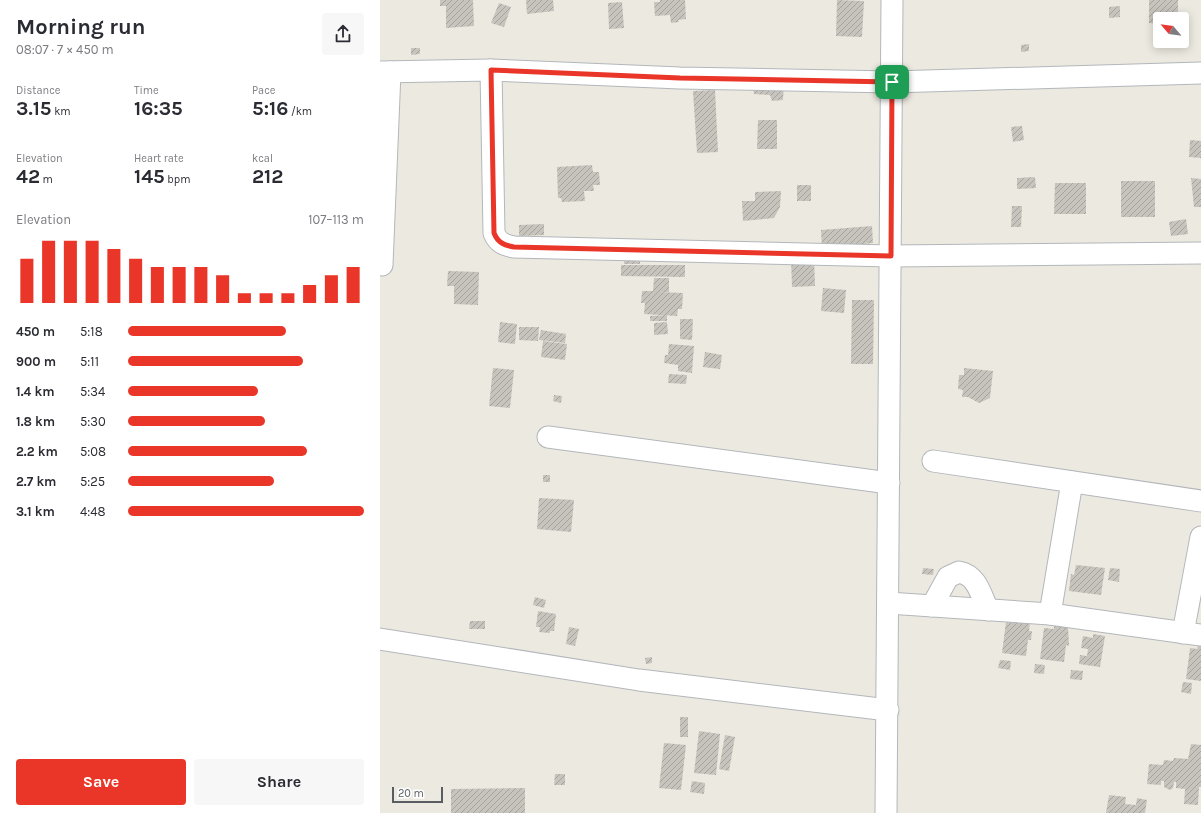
<!DOCTYPE html>
<meta charset="utf-8">
<style>
:root{--surface:#fff;--page:#f7f7f7;--text:#2b2b33;--muted:#7c7c81;--accent:#ea3529}
body{margin:0;font-family:Karla,sans-serif;background:var(--page);color:var(--text);height:100vh;display:flex;flex-direction:column;font-size:15px;white-space:nowrap}
*{box-sizing:border-box;margin:0}
p{font-size:13px;color:var(--muted)}
.icon{flex:none;width:22px;height:22px;fill:none;stroke:currentColor;stroke-width:2;stroke-linecap:round;stroke-linejoin:round}
.map{position:relative;flex:1;overflow:hidden}
.details{display:flex;flex-direction:column;background:var(--surface);width:380px}
.details>*{flex:none}
.needle{width:26px;rotate:299deg}
.tools{position:absolute;left:773px;top:12px;display:grid;gap:8px}
.tools a{display:grid;place-items:center;width:36px;height:36px;border-radius:4px;background:var(--surface);box-shadow:0 2px 10px #0003;font-size:20px}
.scale{position:absolute;left:12px;bottom:10px;width:51px;box-sizing:border-box;padding-left:4px;border:2px solid #595d61;border-top:0;font-size:11px;line-height:14px;white-space:nowrap;color:#595d61;-webkit-text-stroke:3px #fff;paint-order:stroke}
.pin{position:absolute;display:grid;place-items:center;width:34px;height:34px;color:#fff;margin:-17px;border-radius:8px;box-shadow:0 2px 6px #0006}
.round{display:grid;place-items:center;flex:none;width:42px;height:42px;border-radius:4px;background:var(--page)}
.summary{display:flex;align-items:center;justify-content:space-between;height:68px;padding:0 16px}
h1{font-size:22px;font-weight:700;line-height:30px}
.metrics{display:grid;grid-template-columns:repeat(3,1fr);gap:6px;height:68px;padding:4px 16px}
.metrics div{display:grid;align-content:center}
.metrics b{font-size:20px;font-weight:700}
.metrics small{font-size:11px;font-weight:400}
.metrics p{font-size:11px}
.chart{height:112px;padding:8px 16px}
.chart p{display:flex;justify-content:space-between}
.chart svg{width:100%;height:72px;margin-top:4px;stroke:var(--accent);stroke-width:6}
.button{display:flex;gap:8px;margin-top:auto;padding:8px 16px}
.button a{flex:1;height:46px;border-radius:4px;background:var(--accent);color:#fff;font-size:16px;font-weight:700;line-height:46px;text-align:center}
.button a+a{background:var(--page);color:var(--text)}
ul{padding:0 16px;list-style:none;font-size:13px}
li{display:grid;grid-template-columns:64px 48px 1fr;align-items:center;height:30px}
li i{height:10px;border-radius:5px;background:var(--accent)}
main{display:flex;flex:1;min-height:0}
.map>svg:first-child{display:block}
.building{fill:url(#building-hatch)}
.lines{fill:none;stroke-linecap:round;stroke-linejoin:round}
.minor-casing{stroke:#b3b7bb;stroke-width:23}
.minor{stroke:#fff;stroke-width:21}
.route-casing{stroke:#fff;stroke-width:8}
.route{stroke:#ea3529;stroke-width:5}
</style>
<main>
<section class="details">
<div class="summary"><div><h1>Morning run</h1><p>08:07 · 7 × 450 m</p></div><a class="round"><svg class="icon" aria-label="share" viewBox="0 0 24 24"><path d="M12 15V3M7 8l5-5 5 5M5 13v7h14v-7"/></svg></a></div>
<div class="metrics">
<div><p>Distance</p><b>3.15<small> km</small></b></div>
<div><p>Time</p><b>16:35</b></div>
<div><p>Pace</p><b>5:16<small> /km</small></b></div>
</div>
<div class="metrics">
<div><p>Elevation</p><b>42<small> m</small></b></div>
<div><p>Heart rate</p><b>145<small> bpm</small></b></div>
<div><p>kcal</p><b>212</b></div>
</div>
<div class="chart"><p><span>Elevation</span>107–113 m</p>
<svg viewBox="0 0 160 44" preserveAspectRatio="none"><path d="M5 44V17M15 44V6M25 44V6M35 44V6M45 44V11M55 44V17M65 44V22M75 44V22M85 44V22M95 44V27M105 44V38M115 44V38M125 44V38M135 44V33M145 44V27M155 44V22"/></svg>
</div>
<ul>
<li><b>450 m</b>5:18<i style="width:67%"></i></li>
<li><b>900 m</b>5:11<i style="width:74%"></i></li>
<li><b>1.4 km</b>5:34<i style="width:55%"></i></li>
<li><b>1.8 km</b>5:30<i style="width:58%"></i></li>
<li><b>2.2 km</b>5:08<i style="width:76%"></i></li>
<li><b>2.7 km</b>5:25<i style="width:62%"></i></li>
<li><b>3.1 km</b>4:48<i style="width:100%"></i></li>
</ul>
<div class="button"><a>Save</a><a>Share</a></div>
</section>
<div class="map">
<svg width="821" height="813" viewBox="0 0 821 813">
<defs>
<pattern id="building-hatch" width="6" height="6" patternUnits="userSpaceOnUse"><rect width="6" height="6" fill="#c7c4bd"/><path d="M-1 1l2-2M0 6l6-6M5 7l2-2" fill="none" stroke="#a5a29d"/></pattern>
</defs>
<rect width="100%" height="100%" fill="#ece9e0"/>
<g class="building">
<polygon points="60,0 93,0 94,26 66,28 66,6 60,6"/>
<polygon points="146,0 173,0 174,11 147,14"/>
<polygon points="280,0 305,0 306,19 298,20 299,22 291,23 290,15 275,16 274,2 280,2"/>
<polygon points="457,0 484,1 482,37 456,36"/>
<polygon points="769,0 798,0 798,19 780,19 780,30 777,30 778,24 769,23"/>
<polygon points="242,2 244,28 229,29 228,3"/>
<polygon points="119,3 131,7 124,27 111,23"/>
<polygon points="740,6 740,17 729,18 729,7"/>
<polygon points="649,44 649,51 641,52 641,45"/>
<polygon points="31,48 40,48 40,54 31,55"/>
<polygon points="372,81 404,81 403,100 392,101 390,95 374,94"/>
<polygon points="335,90 338,152 317,153 313,91"/>
<polygon points="378,120 397,120 397,149 377,149"/>
<polygon points="642,126 644,140 633,142 631,127"/>
<polygon points="810,140 821,141 821,158 809,157"/>
<polygon points="212,165 213,172 219,172 220,185 213,185 214,191 204,191 205,201 182,202 181,198 178,198 177,167"/>
<polygon points="655,177 656,188 637,189 637,178"/>
<polygon points="811,178 821,179 821,207 814,207"/>
<rect x="741" y="181" width="34" height="36"/>
<polygon points="675,183 706,183 706,214 674,214"/>
<rect x="417" y="185" width="14" height="16"/>
<polygon points="401,191 400,207 394,218 363,221 362,201 375,201 375,192"/>
<polygon points="632,206 642,206 641,227 631,227"/>
<polygon points="806,219 808,234 791,236 789,222"/>
<polygon points="164,224 164,235 139,236 139,225"/>
<polygon points="492,226 493,243 442,248 441,230"/>
<rect x="244" y="253" width="16" height="11"/>
<polygon points="434,258 435,286 412,287 411,259"/>
<polygon points="241,265 305,265 305,277 241,276"/>
<polygon points="68,271 99,272 98,305 74,304 74,286 67,286"/>
<polygon points="274,278 289,278 289,292 279,292 303,293 302,309 298,309 297,316 264,314 265,303 261,303 262,291 273,291"/>
<polygon points="443,288 466,290 464,313 441,311"/>
<polygon points="472,300 494,300 493,364 471,364"/>
<polygon points="287,315 287,321 270,321 270,316"/>
<polygon points="300,319 313,319 312,340 300,339"/>
<polygon points="120,322 137,324 135,344 118,342"/>
<polygon points="287,322 288,334 274,335 274,323"/>
<polygon points="139,327 159,327 158,341 139,340"/>
<polygon points="161,330 186,334 185,343 159,340"/>
<polygon points="163,341 187,344 185,360 161,357"/>
<polygon points="289,344 314,346 312,373 298,371 298,365 284,363 285,355 288,355"/>
<polygon points="325,352 342,355 340,369 323,367"/>
<polygon points="113,368 134,370 130,408 109,406"/>
<polygon points="584,368 613,371 610,398 599,403 588,397 582,397 583,390 578,389 579,375 584,375"/>
<polygon points="289,374 307,375 306,384 288,383"/>
<polygon points="174,395 182,396 181,403 173,401"/>
<rect x="163" y="475" width="7" height="7"/>
<polygon points="159,498 194,500 191,532 157,529"/>
<polygon points="696,565 725,568 721,595 689,591 691,574 694,575"/>
<polygon points="543,568 554,569 553,575 542,574"/>
<polygon points="730,568 740,569 739,582 728,580"/>
<polygon points="155,597 166,600 164,608 153,605"/>
<polygon points="158,611 176,614 174,631 170,631 170,633 159,632 160,627 156,627"/>
<polygon points="636,620 650,622 649,631 652,631 651,640 648,640 646,656 622,653 626,622 636,623"/>
<polygon points="90,621 105,621 105,629 89,629"/>
<polygon points="674,626 688,627 689,646 686,645 684,662 660,659 664,628 674,629"/>
<polygon points="189,627 199,629 195,646 186,644"/>
<polygon points="713,634 725,636 720,667 699,664 700,655 707,656 708,649 701,648 703,636 713,638"/>
<polygon points="818,646 821,646 821,681 806,679 810,648 817,649"/>
<polygon points="272,657 272,663 266,664 265,658"/>
<polygon points="620,660 631,661 630,670 618,668"/>
<polygon points="655,664 665,665 664,674 654,673"/>
<polygon points="691,670 703,671 702,680 690,679"/>
<polygon points="803,682 812,683 811,694 801,692"/>
<rect x="300" y="717" width="8" height="20"/>
<polygon points="319,731 340,734 336,775 314,773"/>
<polygon points="345,735 355,737 349,771 339,769"/>
<polygon points="284,743 306,745 301,790 279,788"/>
<polygon points="811,744 821,745 821,787 819,787 818,805 804,804 805,789 796,788 796,782 794,782 793,788 790,790 784,787 784,781 781,781 781,785 767,784 769,764 783,765 784,760 793,761 794,758 808,759"/>
<polygon points="175,774 185,774 185,785 174,785"/>
<polygon points="312,781 325,783 324,794 310,792"/>
<polygon points="145,788 145,813 71,813 71,789"/>
<polygon points="729,795 746,797 745,804 756,805 757,798 767,800 765,813 726,813"/>
</g>
<g class="lines">
<g class="minor-casing">
<g id="minor">
<path d="M111,70L114,233C118,243 124,245 134,247L511,256L821,253"/>
<polyline points="0,72 111,70 300,78 512,82 821,73"/>
<polyline points="2,265 10,72"/>
<polyline points="168,437 509,483"/>
<polyline points="553,461 821,501"/>
<polyline points="508,603 670,614 821,635"/>
<path d="M552,606L568,577L579,572C597,575 601,595 608,610"/>
<polyline points="670,614 692,482"/>
<polyline points="803,633 821,537"/>
<polyline points="0,639 259,680 508,710"/>
<polyline points="506,813 512,0"/>
</g>
</g>
<use href="#minor" class="minor"/>
</g>
<g class="lines">
<g class="route-casing">
<path id="route" d="M111,70L300,78L512,82L511,256L134,247C124,245 118,243 114,233Z"/>
</g>
<use href="#route" class="route"/>
</g>
</svg>
<div class="tools">
<a><svg class="needle" viewBox="-14 -14 28 28"><path d="M0-13l5 13h-10z" fill="#e53935"/><path d="M0 13l5-13h-10z" fill="#7c7c81"/></svg></a>
</div>
<div class="scale">20 m</div>
<div class="pin" style="left:512px;top:82px;background:#1e9e55"><svg class="icon" aria-label="arrive" viewBox="0 0 24 24"><path d="M6 21V4h12l-3 4 3 4H6"/></svg></div>
</div>
</main>
